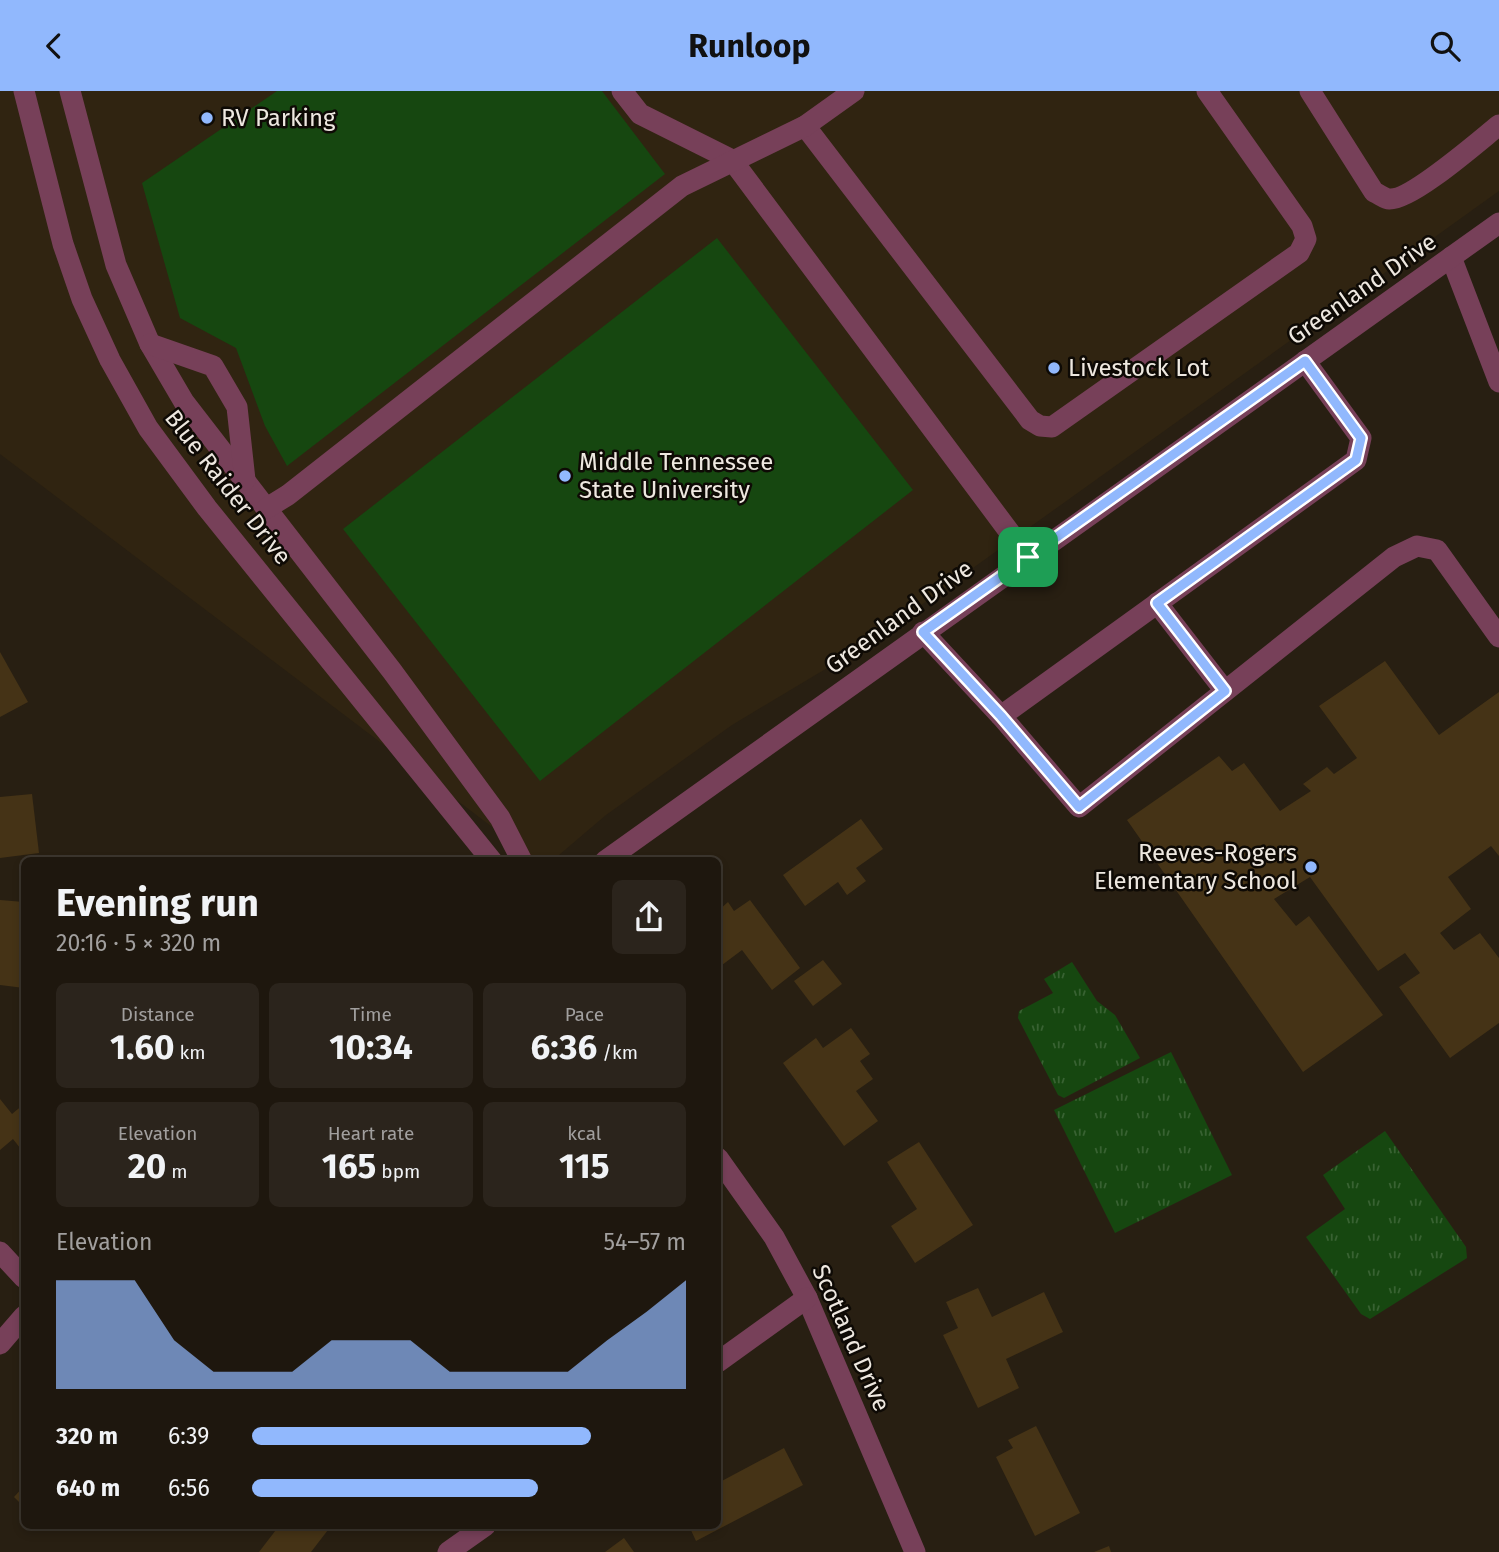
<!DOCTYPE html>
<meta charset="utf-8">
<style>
:root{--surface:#1e170e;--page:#2b241c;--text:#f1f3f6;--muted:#a19f9e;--line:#3c362e;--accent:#91b8fd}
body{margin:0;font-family:"Fira Sans",sans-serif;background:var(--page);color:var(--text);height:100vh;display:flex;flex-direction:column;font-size:26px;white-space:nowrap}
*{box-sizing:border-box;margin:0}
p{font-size:23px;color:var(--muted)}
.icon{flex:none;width:38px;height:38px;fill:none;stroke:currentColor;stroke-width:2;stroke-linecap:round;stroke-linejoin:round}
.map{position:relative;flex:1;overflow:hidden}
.details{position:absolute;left:21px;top:766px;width:700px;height:672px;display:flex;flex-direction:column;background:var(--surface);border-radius:10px;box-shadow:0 4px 10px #0003,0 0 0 2px var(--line)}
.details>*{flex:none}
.pin{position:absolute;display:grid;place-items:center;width:60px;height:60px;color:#fff;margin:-30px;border-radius:14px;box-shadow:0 4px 10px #0006}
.round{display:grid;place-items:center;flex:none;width:74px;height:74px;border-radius:10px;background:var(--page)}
.overview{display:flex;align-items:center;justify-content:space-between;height:119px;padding:0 35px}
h1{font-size:38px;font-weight:700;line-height:52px}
.stats{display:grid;grid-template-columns:repeat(3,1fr);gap:10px;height:119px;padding:7px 35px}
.stats div{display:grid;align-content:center;border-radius:10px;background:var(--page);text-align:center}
.stats b{font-size:35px;font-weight:700}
.stats small{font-size:19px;font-weight:400}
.stats p{font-size:19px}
.chart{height:196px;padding:14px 35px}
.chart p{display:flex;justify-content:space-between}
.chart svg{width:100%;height:126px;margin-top:7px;fill:var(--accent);opacity:.7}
ul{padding:0 35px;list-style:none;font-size:23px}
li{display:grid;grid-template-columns:112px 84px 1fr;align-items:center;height:52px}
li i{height:18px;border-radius:9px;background:var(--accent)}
header{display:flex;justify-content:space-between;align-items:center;height:91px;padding:0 35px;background:var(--accent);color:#111;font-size:32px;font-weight:700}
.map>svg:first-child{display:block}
.built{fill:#302411}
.grass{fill:#164710}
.park{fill:url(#park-tufts)}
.building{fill:#453316}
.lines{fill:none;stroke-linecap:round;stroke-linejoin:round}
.minor{stroke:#774059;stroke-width:21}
.route-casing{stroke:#fff;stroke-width:14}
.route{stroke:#91b8fd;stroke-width:9}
.poi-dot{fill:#91b8fd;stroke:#0e0a05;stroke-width:2.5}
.labels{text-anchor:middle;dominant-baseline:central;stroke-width:5;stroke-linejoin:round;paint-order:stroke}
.poi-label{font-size:24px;fill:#eee8e0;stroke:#0e0a05;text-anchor:start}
.street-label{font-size:24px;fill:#eee8e0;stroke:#0e0a05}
</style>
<header><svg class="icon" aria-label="back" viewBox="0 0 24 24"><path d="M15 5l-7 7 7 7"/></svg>Runloop<svg class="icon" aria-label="search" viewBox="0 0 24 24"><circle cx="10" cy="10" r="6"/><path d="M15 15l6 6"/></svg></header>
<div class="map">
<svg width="1499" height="1461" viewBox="0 0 1499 1461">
<defs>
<pattern id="park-tufts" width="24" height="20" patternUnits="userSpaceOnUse" patternTransform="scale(1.75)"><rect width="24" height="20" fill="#164710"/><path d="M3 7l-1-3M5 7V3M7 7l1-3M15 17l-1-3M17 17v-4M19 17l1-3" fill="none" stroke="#386232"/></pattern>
</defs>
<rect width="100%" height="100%" fill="#281f12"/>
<polygon class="built" points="0,0 1499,0 1499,100 864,555 732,634 606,724 552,770 537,770 0,363"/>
<g class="grass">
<polygon points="277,0 602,0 665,83 287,375 265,335 236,257 180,227 142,92"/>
<polygon points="717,147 913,399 540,690 343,438"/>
</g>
<g class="park">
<polygon points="1072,871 1097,910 1115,924 1140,967 1064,1007 1058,1004 1018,927 1019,920 1053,902 1044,888"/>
<polygon points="1171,961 1232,1084 1115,1142 1054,1019"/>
<polygon points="1385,1040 1466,1156 1467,1167 1370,1228 1361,1223 1306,1146 1345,1118 1323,1084"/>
</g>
<g class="building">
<polygon points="0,561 28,611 0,626"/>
<polygon points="1385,570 1439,644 1499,601 1499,765 1491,755 1448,786 1471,818 1440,842 1454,859 1480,842 1499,867 1499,932 1450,967 1399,896 1420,882 1405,862 1378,880 1310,786 1274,808 1296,835 1309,825 1383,924 1303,981 1127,729 1219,665 1232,680 1244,672 1280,720 1311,700 1303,693 1327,676 1334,683 1357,667 1319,615"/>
<polygon points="32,703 39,762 0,767 0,706"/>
<polygon points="861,728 883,758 856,777 866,790 847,804 838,791 805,815 783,784"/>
<polygon points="0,809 24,811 24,897 0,894"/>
<polygon points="750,809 800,877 772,899 742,859 722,874 718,868 718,820 728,811 734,820"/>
<polygon points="823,869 842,893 813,915 794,890"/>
<polygon points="851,937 870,963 860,970 873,988 856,1000 878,1030 844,1055 783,972 816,947 823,957"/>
<polygon points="0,1008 12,1023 24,1013 24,1062 13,1048 0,1059"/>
<polygon points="919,1051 973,1134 915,1172 891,1135 917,1118 887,1071"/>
<polygon points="978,1197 992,1226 1044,1201 1063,1241 1006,1268 1019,1297 978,1317 943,1244 958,1237 946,1211"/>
<polygon points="1036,1335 1080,1422 1035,1445 996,1366 1013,1357 1008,1349"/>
<polygon points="784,1357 803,1394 696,1450 689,1435 718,1435 718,1392"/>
<polygon points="24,1395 24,1416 14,1406"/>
<polygon points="279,1435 331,1435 311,1461 259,1461"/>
<polygon points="624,1447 634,1461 605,1461"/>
<polygon points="1109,1455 1111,1461 1094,1461"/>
</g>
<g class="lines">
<g class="minor">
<polyline points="24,0 63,153 82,208 110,269 148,337 207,417 492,770"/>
<polyline points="70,0 116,174 150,253 184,311 392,580 500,727 522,770"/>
<polyline points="622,0 640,23 732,69 1028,466"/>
<path d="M1310,0L1374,101C1379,103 1385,108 1389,108C1411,110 1480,49 1499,34"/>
<polyline points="805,35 1030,329 1040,335 1052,336 1299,162 1306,148 1302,135 1207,0"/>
<polyline points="1451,166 1499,291"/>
<polyline points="150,253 213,275 237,316 245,389"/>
<polyline points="267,417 288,404 682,95 805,35 854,0"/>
<polyline points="1157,512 1225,600"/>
<polyline points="923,541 1001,625 1079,716 1394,466 1417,455 1437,459 1499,546"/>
<polyline points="1001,625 1356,369 1361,347 1305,270"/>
<polyline points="605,770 1499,132"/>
<polyline points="718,1067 774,1146 807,1207 915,1461"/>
<polyline points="0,1161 24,1187"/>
<polyline points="0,1253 24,1225"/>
<polyline points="718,1271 807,1207"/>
<polyline points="448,1461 485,1435"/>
</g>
</g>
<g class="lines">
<g class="route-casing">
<polygon id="route" points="1305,270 1361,347 1356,369 1157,512 1225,600 1079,716 1001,625 923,541"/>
</g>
<use href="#route" class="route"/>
</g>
<g class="poi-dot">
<circle cx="207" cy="27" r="7"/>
<circle cx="1054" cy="277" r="7"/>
<circle cx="565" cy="385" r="7"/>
<circle cx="1311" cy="776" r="7"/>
</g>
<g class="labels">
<g class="poi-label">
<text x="221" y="27">RV Parking</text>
<text x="1068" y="277">Livestock Lot</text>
<text x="579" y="371">Middle Tennessee<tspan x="579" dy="28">State University</tspan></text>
<text x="1297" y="762" text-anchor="end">Reeves-Rogers<tspan x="1297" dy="28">Elementary School</tspan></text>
</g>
<g class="street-label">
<text transform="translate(1362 198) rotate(-35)">Greenland Drive</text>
<text transform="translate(228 396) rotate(52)">Blue Raider Drive</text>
<text transform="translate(899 526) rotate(-36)">Greenland Drive</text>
<text transform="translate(851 1247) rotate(66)">Scotland Drive</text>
</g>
</g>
</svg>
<div class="pin" style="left:1028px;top:466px;background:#1e9e55"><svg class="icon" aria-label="arrive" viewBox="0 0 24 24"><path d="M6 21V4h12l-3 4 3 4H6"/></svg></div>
<section class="details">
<div class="overview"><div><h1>Evening run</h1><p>20:16 · 5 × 320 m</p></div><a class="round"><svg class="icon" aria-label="share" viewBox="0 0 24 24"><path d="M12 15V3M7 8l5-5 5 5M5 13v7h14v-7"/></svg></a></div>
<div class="stats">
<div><p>Distance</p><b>1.60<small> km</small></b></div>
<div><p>Time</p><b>10:34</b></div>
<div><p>Pace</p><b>6:36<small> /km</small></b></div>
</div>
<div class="stats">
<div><p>Elevation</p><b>20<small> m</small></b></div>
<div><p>Heart rate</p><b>165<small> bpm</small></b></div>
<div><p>kcal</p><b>115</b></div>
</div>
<div class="chart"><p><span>Elevation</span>54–57 m</p>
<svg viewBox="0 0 160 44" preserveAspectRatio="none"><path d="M0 44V6L10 6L20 6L30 27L40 38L50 38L60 38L70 27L80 27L90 27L100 38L110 38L120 38L130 38L140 27L150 17L160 6V44z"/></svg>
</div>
<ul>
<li><b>320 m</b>6:39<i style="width:78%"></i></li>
<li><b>640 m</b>6:56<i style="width:66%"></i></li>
</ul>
</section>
</div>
